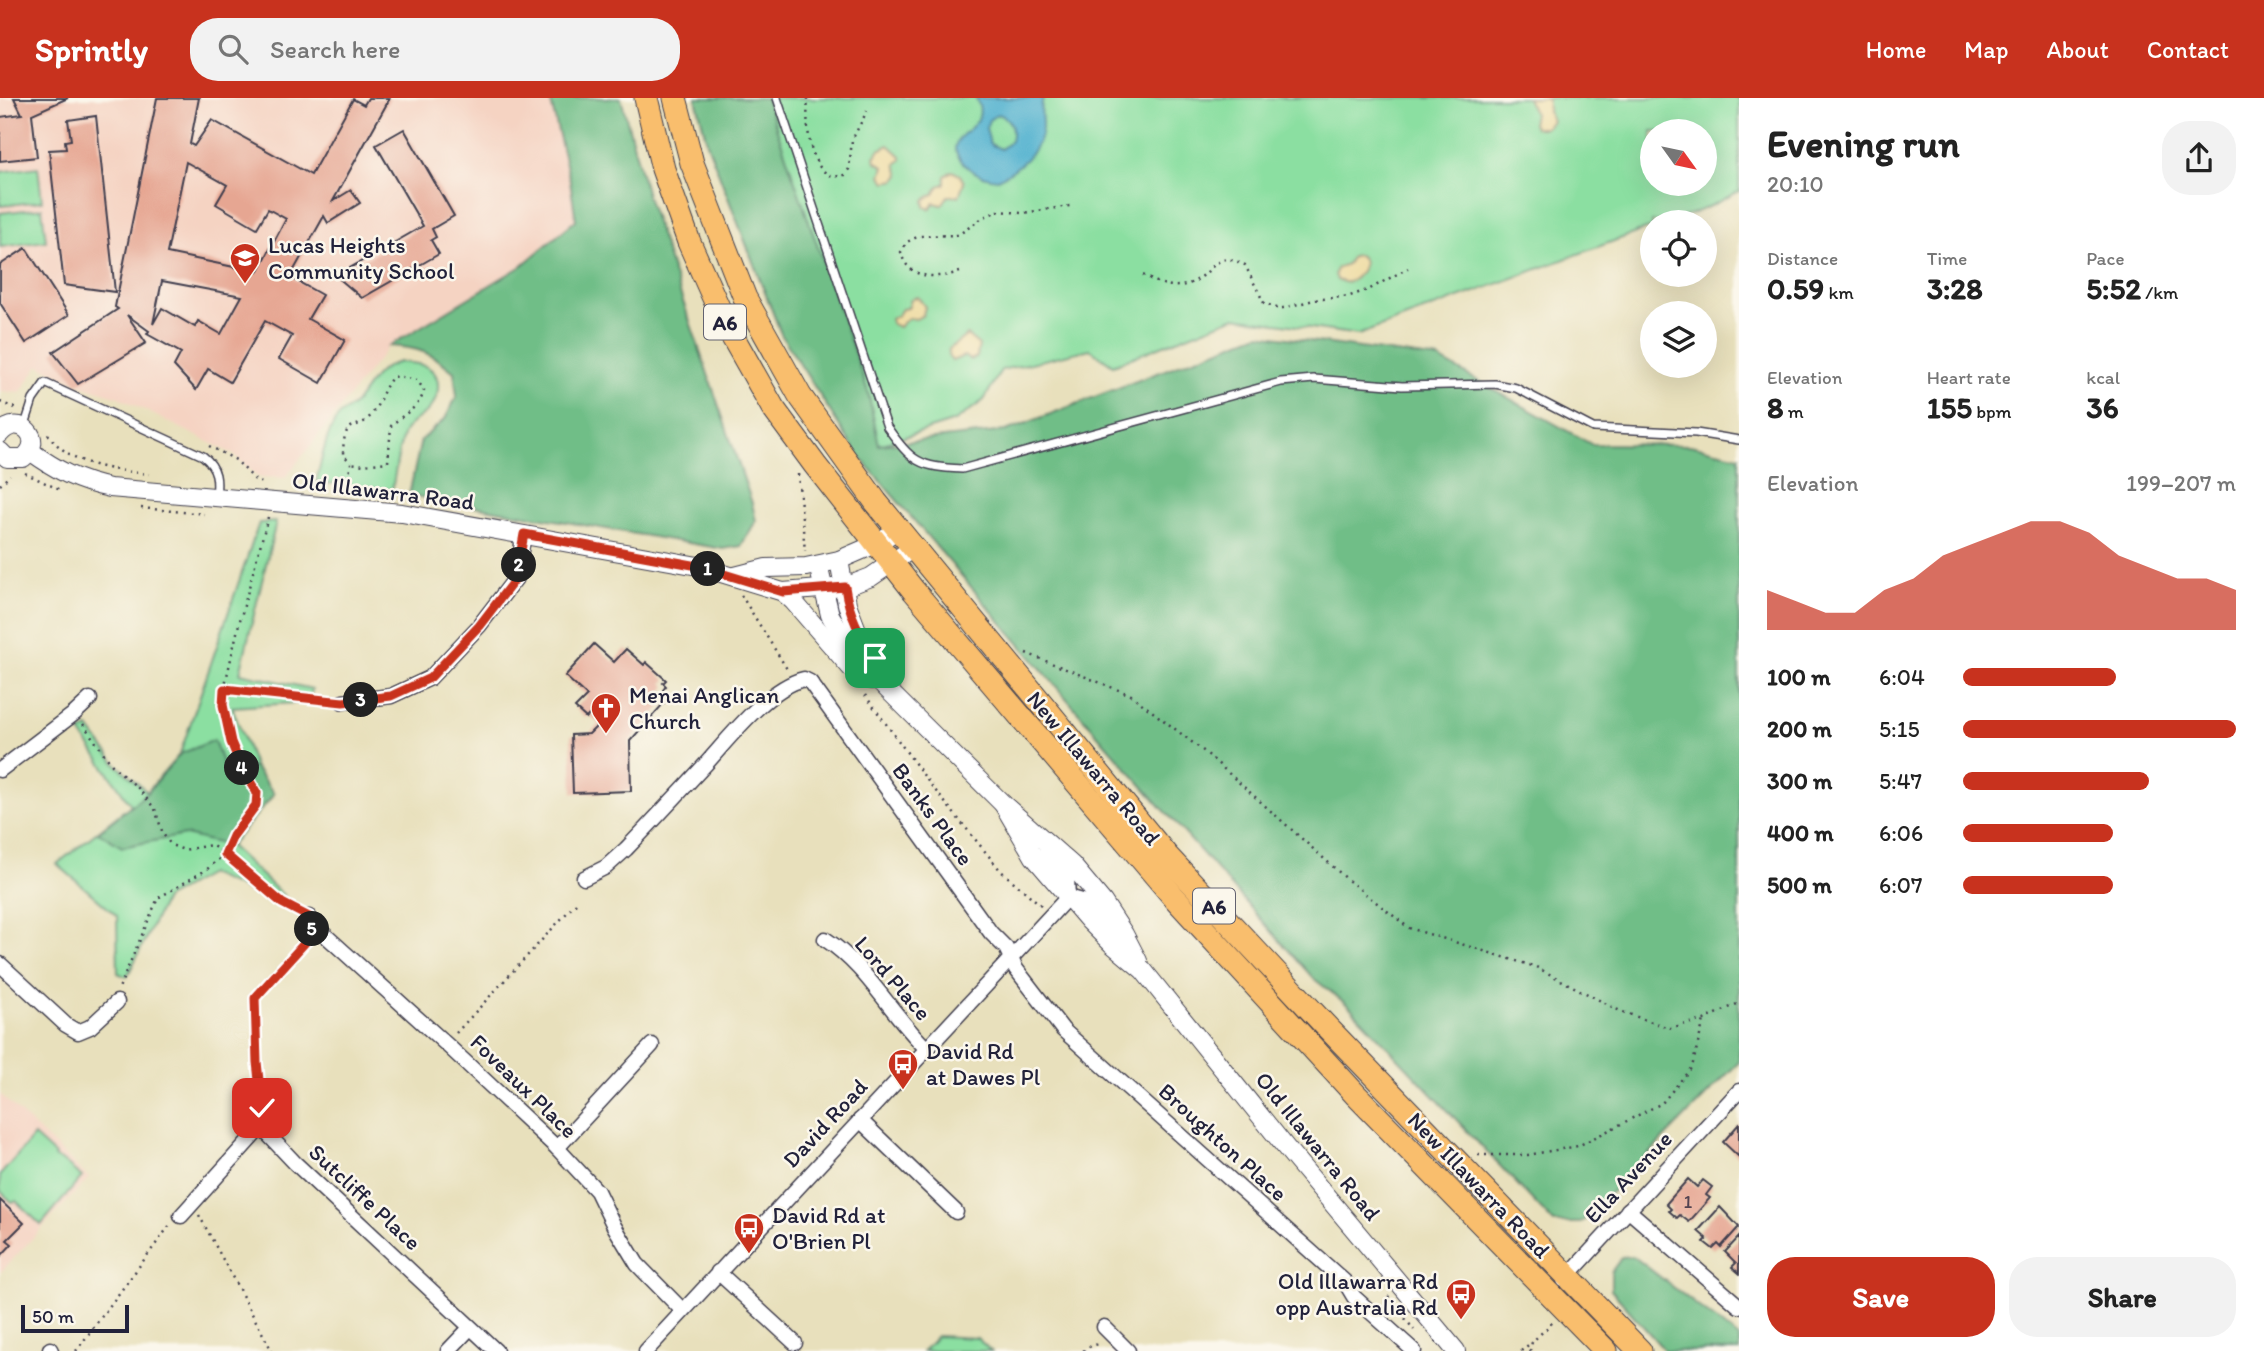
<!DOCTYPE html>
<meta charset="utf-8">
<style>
:root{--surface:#fff;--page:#f2f2f2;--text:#222;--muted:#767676;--accent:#c8321e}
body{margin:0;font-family:Itim,sans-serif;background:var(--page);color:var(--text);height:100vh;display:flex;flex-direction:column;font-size:26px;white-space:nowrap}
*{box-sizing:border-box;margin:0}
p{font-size:23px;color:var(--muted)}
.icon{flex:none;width:38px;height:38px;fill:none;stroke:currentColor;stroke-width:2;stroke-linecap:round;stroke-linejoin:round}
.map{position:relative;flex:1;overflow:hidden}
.side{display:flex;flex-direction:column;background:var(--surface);width:525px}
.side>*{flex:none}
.needle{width:46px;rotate:123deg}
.tools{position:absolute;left:1640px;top:21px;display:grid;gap:14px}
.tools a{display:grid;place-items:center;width:77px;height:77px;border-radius:50%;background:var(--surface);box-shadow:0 7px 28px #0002;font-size:35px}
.scale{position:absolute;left:21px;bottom:18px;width:108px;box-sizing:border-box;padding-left:7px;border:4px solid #22223b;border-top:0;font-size:19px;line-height:24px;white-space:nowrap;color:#22223b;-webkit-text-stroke:5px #fbf7ec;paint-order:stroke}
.pin{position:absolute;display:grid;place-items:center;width:60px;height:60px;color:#fff;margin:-30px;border-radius:14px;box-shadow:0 4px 10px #0006}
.km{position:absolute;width:35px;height:35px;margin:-18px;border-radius:50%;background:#222;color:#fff;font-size:19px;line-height:35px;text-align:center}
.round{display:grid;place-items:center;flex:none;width:74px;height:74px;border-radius:28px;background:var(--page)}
.summary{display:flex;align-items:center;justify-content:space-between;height:119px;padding:0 28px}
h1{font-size:38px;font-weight:700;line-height:52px}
.metrics{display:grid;grid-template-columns:repeat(3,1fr);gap:10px;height:119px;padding:7px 28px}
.metrics div{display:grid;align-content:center}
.metrics b{font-size:30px;font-weight:700}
.metrics small{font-size:19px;font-weight:400}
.metrics p{font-size:19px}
.chart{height:196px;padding:14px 28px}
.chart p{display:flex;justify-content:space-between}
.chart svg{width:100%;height:126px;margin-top:7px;fill:var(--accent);opacity:.7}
.button{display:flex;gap:14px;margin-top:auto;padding:14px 28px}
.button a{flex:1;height:80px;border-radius:28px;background:var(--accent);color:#fff;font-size:28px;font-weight:700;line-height:80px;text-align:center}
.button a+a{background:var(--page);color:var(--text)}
ul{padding:0 28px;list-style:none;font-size:23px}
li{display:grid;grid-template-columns:112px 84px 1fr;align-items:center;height:52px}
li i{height:18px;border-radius:9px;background:var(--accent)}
header{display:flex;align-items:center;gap:42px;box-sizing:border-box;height:98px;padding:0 35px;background:var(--accent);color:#fff}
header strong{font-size:33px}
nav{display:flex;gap:38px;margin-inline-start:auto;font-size:24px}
.search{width:490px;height:63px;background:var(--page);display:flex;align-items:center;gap:18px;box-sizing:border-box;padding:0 24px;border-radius:28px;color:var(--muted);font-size:26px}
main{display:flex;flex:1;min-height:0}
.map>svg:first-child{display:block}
.built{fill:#f5d3c2}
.green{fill:#8bdfa1;stroke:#56806e;stroke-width:2;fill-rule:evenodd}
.forest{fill:#70be87;stroke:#497061;stroke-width:2}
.sand{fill:#eeda9e;stroke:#887e6c;stroke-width:2}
.water{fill:#50b1cf;stroke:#396a85;stroke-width:2;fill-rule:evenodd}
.building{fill:#e6a692;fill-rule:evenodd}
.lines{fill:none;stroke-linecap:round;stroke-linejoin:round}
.service-casing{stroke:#403e4e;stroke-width:10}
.minor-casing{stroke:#403e4e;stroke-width:17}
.tertiary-casing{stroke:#403e4e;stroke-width:20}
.trunk-casing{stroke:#403e4e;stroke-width:25}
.path{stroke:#403e4e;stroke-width:2.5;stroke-dasharray:2 5;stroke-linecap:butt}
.service{stroke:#fff;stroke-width:7}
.minor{stroke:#fff;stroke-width:14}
.tertiary{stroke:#fff;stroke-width:18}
.trunk{stroke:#f9be6d;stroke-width:23}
.route-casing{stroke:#fff;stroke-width:14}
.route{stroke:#c8321e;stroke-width:9}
.labels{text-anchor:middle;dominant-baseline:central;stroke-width:5;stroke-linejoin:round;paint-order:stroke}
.number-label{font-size:19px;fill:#534351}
.shield{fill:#fbf7ec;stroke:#636270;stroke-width:2}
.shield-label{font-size:21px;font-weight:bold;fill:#22223b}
.poi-label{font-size:23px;fill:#22223b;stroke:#fbf7ec;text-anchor:start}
.street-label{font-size:23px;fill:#22223b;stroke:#fbf7ec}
</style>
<header>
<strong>Sprintly</strong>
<div class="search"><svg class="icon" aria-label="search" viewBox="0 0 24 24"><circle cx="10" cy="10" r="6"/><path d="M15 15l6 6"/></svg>Search here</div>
<nav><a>Home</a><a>Map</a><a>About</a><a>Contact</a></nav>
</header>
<main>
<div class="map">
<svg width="1739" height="1253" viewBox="0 0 1739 1253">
<rect width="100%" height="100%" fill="#fbf7ec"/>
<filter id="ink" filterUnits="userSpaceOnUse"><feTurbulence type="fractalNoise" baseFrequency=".0143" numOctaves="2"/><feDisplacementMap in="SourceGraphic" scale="14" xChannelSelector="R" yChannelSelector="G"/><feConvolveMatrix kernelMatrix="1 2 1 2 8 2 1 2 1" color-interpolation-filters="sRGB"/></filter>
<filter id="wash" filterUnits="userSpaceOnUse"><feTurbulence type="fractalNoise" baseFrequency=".00686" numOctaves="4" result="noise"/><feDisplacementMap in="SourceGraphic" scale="28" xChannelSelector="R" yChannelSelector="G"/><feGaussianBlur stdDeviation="1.57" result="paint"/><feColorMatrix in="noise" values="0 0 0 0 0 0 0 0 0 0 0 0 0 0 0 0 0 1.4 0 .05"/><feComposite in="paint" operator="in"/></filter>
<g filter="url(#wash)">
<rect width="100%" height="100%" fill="#e8e0bc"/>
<g class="built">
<polygon points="0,0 550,0 570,83 576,122 520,169 389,248 285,380 258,379 233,356 118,299 78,286 39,267 20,295 0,293"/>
<polygon points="0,996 89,1080 0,1175"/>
</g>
<g class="green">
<path d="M696,0H1739V93C1713,107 1682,124 1652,124V129L1358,237L1235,219L1113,267L1090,251L1001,272L984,302L955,323L879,347L782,238L708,48ZM1652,33H1704V86H1652Z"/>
<polygon points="38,69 42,103 0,108 0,74"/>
<polygon points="42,110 46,143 0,149 0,115"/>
<path d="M400,264C409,265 420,265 427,269C443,277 440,300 429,311C423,318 409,325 405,333C399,343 395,378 392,392L316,384C322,363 325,334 340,317C345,311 353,310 357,303C370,285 378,269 400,264Z"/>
<polygon points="276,424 240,575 312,591 309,604 232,609 255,670 274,696 230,748 285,799 281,807 209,776 165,801 127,879 118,875 117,818 57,766 131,707 80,634 89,630 116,666 147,694 180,656 259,425"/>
<polygon points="34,1038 55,1057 54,1059 59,1062 60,1061 82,1079 41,1127 16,1103 13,1105 0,1093 0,1077"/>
<polygon points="937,1238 977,1240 991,1253 923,1253"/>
</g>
<g class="forest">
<path d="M550,0H621L648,101L752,405L756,423L741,448L723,451L409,397L421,342L445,321L457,298L454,274C432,255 418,249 389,248L520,169L576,122L570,83Z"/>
<polygon points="696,0 766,0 868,294 879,347 1006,333 1259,236 1439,261 1591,346 1690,347 1739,358 1739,964 1581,1125 1554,1125 1349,908 1313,880 1109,650 858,357 782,238 708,48"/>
<polygon points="214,642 223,667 255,670 274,696 230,748 185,737 122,749 98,734 147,695 180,656"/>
<polygon points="1633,1158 1739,1240 1739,1253 1665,1253 1611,1192 1611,1174 1622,1159"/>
</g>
<g class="sand">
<polygon points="1548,0 1548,13 1552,23 1545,30 1535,30 1532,26 1534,15 1527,0"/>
<polygon points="889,47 901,58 901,62 896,66 900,77 896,82 886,84 881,78 884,68 876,64 875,59 879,52"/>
<polygon points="952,73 960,77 964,84 959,98 948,98 942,107 934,105 930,111 925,109 924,102 935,95 938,88 945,86 945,78"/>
<path d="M1358,157L1362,159L1364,165C1361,178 1350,189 1337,182L1335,176L1337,170L1347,166L1352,158Z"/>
<polygon points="918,199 925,209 923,217 916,221 908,220 899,229 892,226 891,221 898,217 902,211 908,210 911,201"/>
<polygon points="967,237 979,247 977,259 971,262 964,258 952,263 948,258 949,251"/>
</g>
<path class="water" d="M976,0H1043C1040,10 1042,17 1042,28C1043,51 1016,73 997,81C978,79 961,69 955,51C957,30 991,30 976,0ZM998,16C1011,20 1014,30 1011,43L1001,51L990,46L986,30L989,22Z"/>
<g id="blocks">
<g class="building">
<polygon points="14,0 68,0 32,16 37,59 0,63 0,19 22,16"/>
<path d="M157,0H199L190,46L194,48L212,22L311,77L353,1L364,7L368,0H390L333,103L351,92L360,105L328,125L324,118L290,179L322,197L308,221L345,242L321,285L279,261L292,238L265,223L230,284L208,271L196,292L174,268L181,255L147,236L149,233L127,217L146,245L78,286L53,254L118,211L115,209ZM186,64L227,87L216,106L257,130L268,111L286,121L258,174L167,155ZM162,183L242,198L221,236L198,223L195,229L162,210L153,226Z"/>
<polygon points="96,18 115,194 64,187 49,52 66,51 65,43 71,42 68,22"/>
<polygon points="404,31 454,118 432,131 436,139 431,142 439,156 362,200 336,178 423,128 376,47"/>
<polygon points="26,150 69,217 26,245 0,205 0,167"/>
<polygon points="594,546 614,564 626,551 644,567 646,564 666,582 663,585 666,588 663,592 664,605 630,643 631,693 573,695 571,637 589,636 599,626 589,617 586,620 575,610 587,598 565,578"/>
<polygon points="1739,1026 1739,1059 1723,1044"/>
<polygon points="1688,1081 1697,1089 1703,1082 1712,1089 1706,1097 1710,1100 1689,1124 1680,1117 1677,1120 1669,1113 1671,1111 1666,1106"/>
<polygon points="0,1102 24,1125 7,1142 12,1146 0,1159"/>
<polygon points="1720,1109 1739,1129 1721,1149 1718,1146 1713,1151 1704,1144 1707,1141 1698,1133"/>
<polygon points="1739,1139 1739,1175 1732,1169 1736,1165 1725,1154"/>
</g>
</g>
</g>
<g filter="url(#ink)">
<use href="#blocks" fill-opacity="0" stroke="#403e4e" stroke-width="2"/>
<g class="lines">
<g class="service-casing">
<g id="service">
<path d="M777,0L887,329C912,364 919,369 962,371L1281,284L1314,281L1402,288L1495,286L1516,290L1593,330L1696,335L1739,342"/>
<path d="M24,330L33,302L45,285L203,358C218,370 218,382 216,400"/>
</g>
</g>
<g class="minor-casing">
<g id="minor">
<polyline points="343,604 391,598 430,580 479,528 516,480 524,436"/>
<polyline points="0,672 75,615 90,601"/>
<path d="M584,780L606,769L626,751C652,724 678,696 703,669C728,642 767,590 804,581L810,584L991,835L1006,850L1016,871L1063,932L1345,1184L1354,1199L1414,1253"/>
<polyline points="1068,799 1086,804 1112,828"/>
<polyline points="309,819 314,827 446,946 557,1050 597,1093 614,1128 637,1166 682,1212"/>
<path d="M825,841C867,868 890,915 926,950"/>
<polyline points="0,866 66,927 78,934 90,929 117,904"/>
<polyline points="860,1022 956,1114"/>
<polyline points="557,1050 652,947"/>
<polyline points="1628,1112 1739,1208"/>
<polyline points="181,1118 261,1029 295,1065 496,1253"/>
<polyline points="718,1174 795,1245"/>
<polyline points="1564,1182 1739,993"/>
<polyline points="1104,1229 1128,1253"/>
<polyline points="50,1251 51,1253"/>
<polyline points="448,1253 470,1230"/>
<polyline points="646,1253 1068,799 1067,780 1049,759 1044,742"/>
</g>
</g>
<g class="tertiary-casing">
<g id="tertiary">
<path d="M0,336C19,313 47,342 23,360H7L0,353"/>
<path d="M30,353C58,373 77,383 110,390L402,415L698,468L783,494L845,489L871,479L913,450"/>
<polyline points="839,462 847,506 858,535 875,560 883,581"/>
<polyline points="818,467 830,517 852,554 886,590 1003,706 1072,767 1103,804 1124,836 1138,863"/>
<polyline points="735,478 766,470 806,469 839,462 876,446 898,431"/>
<polyline points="783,494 793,503 851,570 871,582"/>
<polyline points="1003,706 1034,759 1089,823 1111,845 1143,872 1287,1051 1456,1253"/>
</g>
</g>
<g class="trunk-casing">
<g id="trunk">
<polyline points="646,0 663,71 689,144 726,227 773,310 815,367 914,493 1173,798 1356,997 1606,1253"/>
<polyline points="675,0 692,65 745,200 800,298 876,404 1166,757 1324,926 1640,1253"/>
</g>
</g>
<g class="path">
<path d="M808,0C806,21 807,72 833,78C837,79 841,77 845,77L849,71L852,42L867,13"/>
<path d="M960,174C937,181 907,182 901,154L907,144L919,138L958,137L984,119L998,113L1022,115L1070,108"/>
<path d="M1143,177C1165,190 1184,194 1205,176C1210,171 1216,164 1223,162C1230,160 1238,164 1245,167L1264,205L1279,211L1314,202L1350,198L1370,191L1408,170"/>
<polyline points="0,304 15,310"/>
<path d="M48,336C70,368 113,372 149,376"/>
<polyline points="209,348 236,362 256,383 266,386"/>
<polyline points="25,375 60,392"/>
<polyline points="798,376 805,453"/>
<polyline points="0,387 10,377"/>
<path d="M346,394L351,365L343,356C344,315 357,337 372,316C380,305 383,291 391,281L397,278L417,282L424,292C421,310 402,316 391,328L388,364L364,367L351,365"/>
<polyline points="141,410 204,416"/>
<polyline points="268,419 239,526 224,591 223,607 231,644 241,668 257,695 256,707 233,738 225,756 282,805 297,814"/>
<polyline points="741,497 787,571"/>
<polyline points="1026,555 1131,597 1206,655 1349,783 1409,830 1536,869 1620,913 1669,930 1704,922 1739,905"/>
<polyline points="225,591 330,602"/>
<polyline points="865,597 930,686 1001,773 1042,808"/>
<polyline points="83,626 112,667 138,690 155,711 163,736 171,747 184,752 211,747 225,756 206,772 158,800 119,890"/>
<polyline points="456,935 576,805"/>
<polyline points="262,1015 257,964 255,899 309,839"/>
<polyline points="1478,1057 1528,1057 1578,1048 1662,1005 1692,969 1704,922"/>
<polyline points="199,1117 272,1253"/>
<polyline points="1388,1198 1414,1232"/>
<polyline points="76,1253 170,1127"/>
<polyline points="1083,1253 1091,1248 1102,1245"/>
<polyline points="1521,1253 1532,1244"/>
<polyline points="1530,1253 1532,1244 1554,1223"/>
</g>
<use href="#service" class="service"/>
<use href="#minor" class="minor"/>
<use href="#tertiary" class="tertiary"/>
<use href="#trunk" class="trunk"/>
</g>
</g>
<g class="lines" filter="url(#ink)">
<g class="route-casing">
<path id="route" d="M262,1010L257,964L255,900L310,839L314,827L309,819L282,805L225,756L233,738L256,707L257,695L241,668L231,644L223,607L224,591L343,604L391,598L430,580L479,528L516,480L524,436L698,468L783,494L845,489C849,517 860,537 875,560"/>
</g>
<use href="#route" class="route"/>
</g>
<defs>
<g id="school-pin" transform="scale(1.575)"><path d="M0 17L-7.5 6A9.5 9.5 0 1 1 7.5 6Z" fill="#c8321e" stroke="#fbf7ec"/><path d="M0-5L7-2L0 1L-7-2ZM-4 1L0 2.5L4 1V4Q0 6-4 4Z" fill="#fff"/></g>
<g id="church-pin" transform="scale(1.575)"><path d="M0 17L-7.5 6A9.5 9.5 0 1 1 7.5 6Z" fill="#c8321e" stroke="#fbf7ec"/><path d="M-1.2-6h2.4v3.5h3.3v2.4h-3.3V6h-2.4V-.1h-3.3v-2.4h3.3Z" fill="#fff"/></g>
<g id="bus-pin" transform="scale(1.575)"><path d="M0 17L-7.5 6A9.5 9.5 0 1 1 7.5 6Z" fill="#c8321e" stroke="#fbf7ec"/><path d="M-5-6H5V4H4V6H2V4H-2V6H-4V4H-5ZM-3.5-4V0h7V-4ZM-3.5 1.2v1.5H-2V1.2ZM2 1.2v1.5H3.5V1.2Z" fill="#fff"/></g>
</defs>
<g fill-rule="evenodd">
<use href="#school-pin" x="245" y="160"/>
<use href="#church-pin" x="606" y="610"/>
<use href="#bus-pin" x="903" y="966"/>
<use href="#bus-pin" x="749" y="1130"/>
<use href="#bus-pin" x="1461" y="1196"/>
</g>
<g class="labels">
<g class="number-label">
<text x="1688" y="1103">1</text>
</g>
<g class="shield">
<rect x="704" y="206.5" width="42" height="35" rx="5"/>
<rect x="1193" y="790.5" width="42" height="35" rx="5"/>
</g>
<g class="shield-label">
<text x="725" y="224">A6</text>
<text x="1214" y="808">A6</text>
</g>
<g class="poi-label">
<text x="268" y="147">Lucas Heights<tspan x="268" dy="26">Community School</tspan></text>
<text x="629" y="597">Menai Anglican<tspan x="629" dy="26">Church</tspan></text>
<text x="926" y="953">David Rd<tspan x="926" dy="26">at Dawes Pl</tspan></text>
<text x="772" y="1117">David Rd at<tspan x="772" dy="26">O'Brien Pl</tspan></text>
<text x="1438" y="1183" text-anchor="end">Old Illawarra Rd<tspan x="1438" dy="26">opp Australia Rd</tspan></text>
</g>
<g class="street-label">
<text transform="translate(383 393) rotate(7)">Old Illawarra Road</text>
<text transform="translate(1094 670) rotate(50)">New Illawarra Road</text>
<text transform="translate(933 716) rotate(54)">Banks Place</text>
<text transform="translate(893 880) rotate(49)">Lord Place</text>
<text transform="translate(524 988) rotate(44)">Foveaux Place</text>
<text transform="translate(825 1025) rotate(-47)">David Road</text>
<text transform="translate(1223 1044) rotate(42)">Broughton Place</text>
<text transform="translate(1318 1048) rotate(51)">Old Illawarra Road</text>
<text transform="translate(1628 1079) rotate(-47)">Ella Avenue</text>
<text transform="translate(1479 1087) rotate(46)">New Illawarra Road</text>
<text transform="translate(365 1099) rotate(43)">Sutcliffe Place</text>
</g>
</g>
</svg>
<div class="tools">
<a><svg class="needle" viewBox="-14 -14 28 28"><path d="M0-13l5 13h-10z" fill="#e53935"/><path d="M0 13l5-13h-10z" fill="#767676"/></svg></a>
<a><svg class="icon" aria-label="locate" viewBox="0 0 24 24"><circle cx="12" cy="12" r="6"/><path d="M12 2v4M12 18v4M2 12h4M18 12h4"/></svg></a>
<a><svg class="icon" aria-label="layers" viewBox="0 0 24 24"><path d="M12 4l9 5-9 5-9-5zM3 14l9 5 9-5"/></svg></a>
</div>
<div class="scale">50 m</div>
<div class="pin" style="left:875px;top:560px;background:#1e9e55"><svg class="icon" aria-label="arrive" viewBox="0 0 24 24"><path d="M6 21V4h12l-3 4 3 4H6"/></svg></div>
<div class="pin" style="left:262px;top:1010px;background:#d93025"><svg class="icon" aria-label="check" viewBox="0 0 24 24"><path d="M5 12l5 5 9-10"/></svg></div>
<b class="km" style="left:708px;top:471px">1</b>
<b class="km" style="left:519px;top:467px">2</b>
<b class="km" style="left:361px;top:602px">3</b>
<b class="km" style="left:242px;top:670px">4</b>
<b class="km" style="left:312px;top:831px">5</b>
</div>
<section class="side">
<div class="summary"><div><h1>Evening run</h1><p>20:10</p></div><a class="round"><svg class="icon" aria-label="share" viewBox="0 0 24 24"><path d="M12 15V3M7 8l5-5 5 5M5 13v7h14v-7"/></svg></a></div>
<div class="metrics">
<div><p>Distance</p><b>0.59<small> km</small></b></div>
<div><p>Time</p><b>3:28</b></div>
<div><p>Pace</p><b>5:52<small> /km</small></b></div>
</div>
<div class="metrics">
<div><p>Elevation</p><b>8<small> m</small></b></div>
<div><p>Heart rate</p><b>155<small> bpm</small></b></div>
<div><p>kcal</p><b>36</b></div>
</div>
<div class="chart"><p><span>Elevation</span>199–207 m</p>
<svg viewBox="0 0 160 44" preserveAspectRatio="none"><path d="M0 44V30L10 34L20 38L30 38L40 30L50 26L60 18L70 14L80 10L90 6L100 6L110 10L120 18L130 22L140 26L150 26L160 30V44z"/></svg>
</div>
<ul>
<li><b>100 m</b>6:04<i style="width:56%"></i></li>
<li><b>200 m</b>5:15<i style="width:100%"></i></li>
<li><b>300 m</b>5:47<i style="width:68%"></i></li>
<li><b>400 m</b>6:06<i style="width:55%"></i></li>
<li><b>500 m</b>6:07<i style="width:55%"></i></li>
</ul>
<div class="button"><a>Save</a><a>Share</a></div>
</section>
</main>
